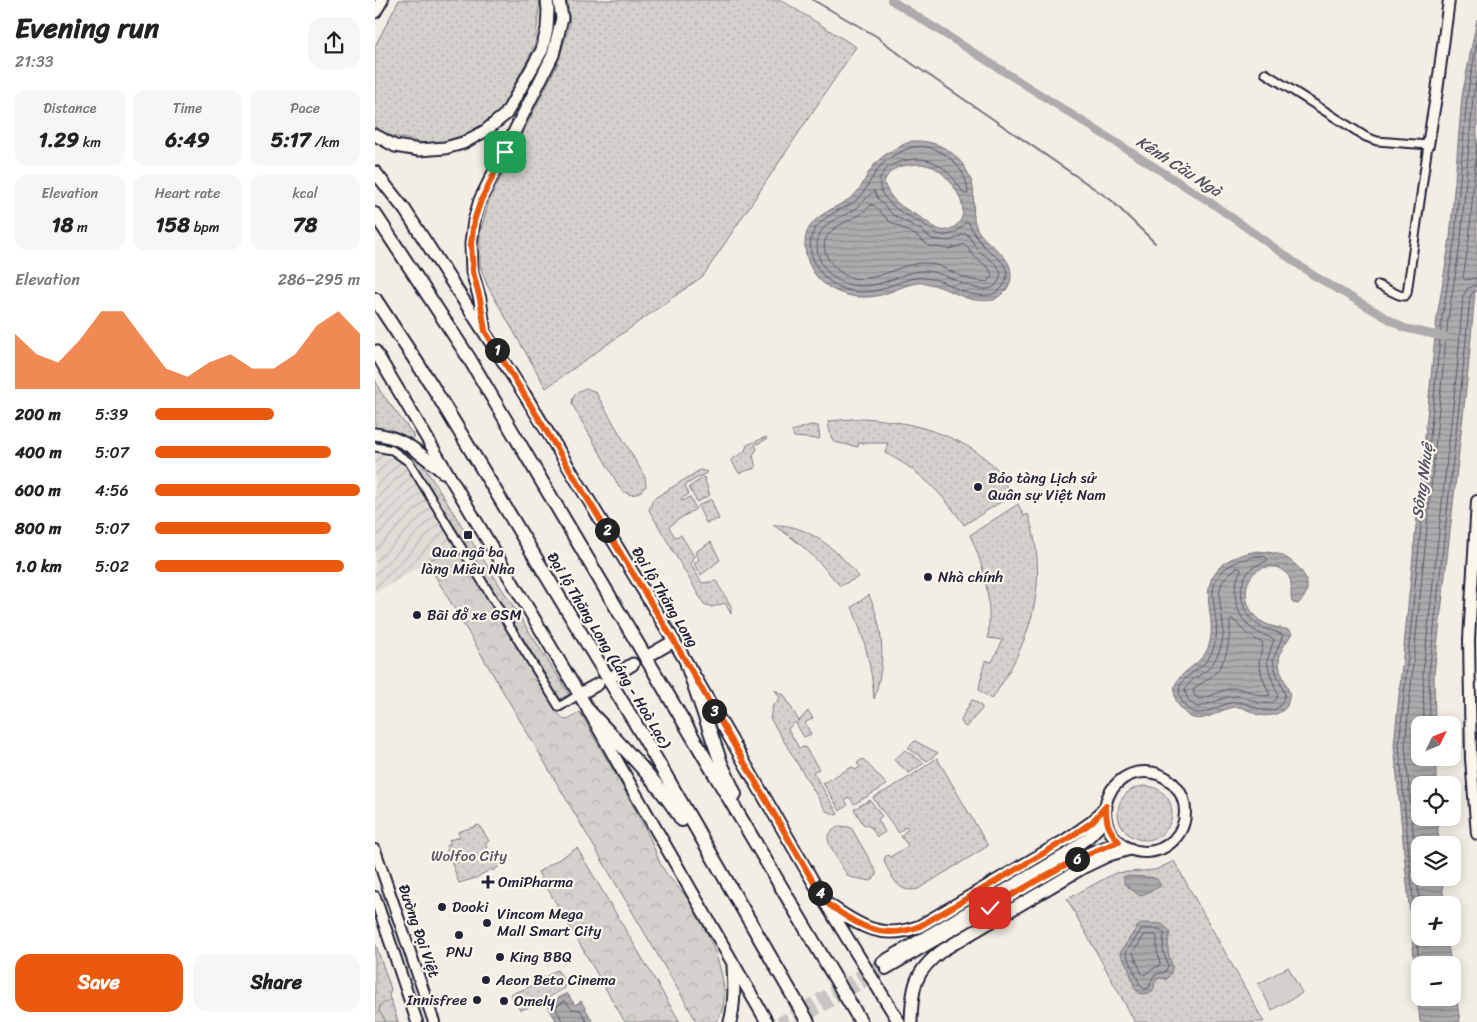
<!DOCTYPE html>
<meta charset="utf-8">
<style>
:root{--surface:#fff;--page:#f6f6f6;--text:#222;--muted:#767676;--accent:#ea580c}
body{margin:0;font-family:Sriracha,sans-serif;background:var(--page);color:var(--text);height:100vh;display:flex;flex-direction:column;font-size:19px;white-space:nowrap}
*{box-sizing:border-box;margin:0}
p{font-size:16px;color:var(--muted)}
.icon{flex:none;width:28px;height:28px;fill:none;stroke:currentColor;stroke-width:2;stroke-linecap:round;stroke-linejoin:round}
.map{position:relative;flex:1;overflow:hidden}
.details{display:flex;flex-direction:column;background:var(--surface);width:375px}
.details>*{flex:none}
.needle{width:32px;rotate:47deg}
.controls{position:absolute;left:1036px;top:716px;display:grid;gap:10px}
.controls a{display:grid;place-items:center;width:50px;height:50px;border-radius:10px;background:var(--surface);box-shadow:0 2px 12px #0003;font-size:25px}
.pin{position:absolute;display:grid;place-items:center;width:42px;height:42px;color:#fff;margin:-21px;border-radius:10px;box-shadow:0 2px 8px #0006}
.km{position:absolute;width:25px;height:25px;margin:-12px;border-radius:50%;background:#222;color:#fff;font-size:14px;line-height:25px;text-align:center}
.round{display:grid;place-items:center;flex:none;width:52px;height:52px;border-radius:15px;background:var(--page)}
.head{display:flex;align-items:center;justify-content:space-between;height:85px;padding:0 15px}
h1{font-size:28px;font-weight:700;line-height:38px}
.metrics{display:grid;grid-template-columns:repeat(3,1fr);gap:8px;height:85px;padding:5px 15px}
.metrics div{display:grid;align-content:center;border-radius:12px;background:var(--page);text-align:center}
.metrics b{font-size:21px;font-weight:700}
.metrics small{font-size:14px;font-weight:400}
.metrics p{font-size:14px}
.chart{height:140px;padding:10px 15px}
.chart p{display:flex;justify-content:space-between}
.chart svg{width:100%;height:90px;margin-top:5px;fill:var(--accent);opacity:.7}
.action{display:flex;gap:10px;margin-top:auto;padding:10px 15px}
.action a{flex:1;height:58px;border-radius:15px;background:var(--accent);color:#fff;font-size:20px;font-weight:700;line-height:58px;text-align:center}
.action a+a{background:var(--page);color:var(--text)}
ul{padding:0 15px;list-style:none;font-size:16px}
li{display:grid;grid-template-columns:80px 60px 1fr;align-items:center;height:38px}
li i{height:12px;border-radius:6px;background:var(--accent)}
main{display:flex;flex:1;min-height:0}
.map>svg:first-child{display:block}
.industrial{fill:url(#industrial-furrows)}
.green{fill:url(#green-dots);stroke:#7b7a84}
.forest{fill:url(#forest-crowns);stroke:#7b7a84}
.pitch{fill:#d4d1cc;stroke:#7b7a84}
.water{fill:url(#water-rules);stroke:#76747f;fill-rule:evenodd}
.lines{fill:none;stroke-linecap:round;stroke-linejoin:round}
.shore{stroke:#5a5969;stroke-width:1}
.stream{stroke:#76747f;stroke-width:2}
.canal{stroke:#aeabad;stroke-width:8}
.secondary-tunnel{stroke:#c8c5c3;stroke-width:10;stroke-dasharray:10 5;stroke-linecap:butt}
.street-casing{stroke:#22223b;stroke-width:11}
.secondary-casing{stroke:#22223b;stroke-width:14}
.primary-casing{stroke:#22223b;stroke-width:15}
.highway-casing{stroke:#22223b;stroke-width:16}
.street{stroke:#fbf7ec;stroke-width:7}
.secondary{stroke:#fbf7ec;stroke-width:10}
.primary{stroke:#fbf7ec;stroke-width:11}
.highway{stroke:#fbf7ec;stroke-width:12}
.route-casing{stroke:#fff;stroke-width:10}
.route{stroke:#ea580c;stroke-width:6}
.poi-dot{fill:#22223b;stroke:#fbf7ec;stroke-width:2}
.labels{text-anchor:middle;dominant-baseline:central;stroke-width:4.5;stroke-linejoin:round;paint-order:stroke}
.poi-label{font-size:15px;fill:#22223b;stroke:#fbf7ec;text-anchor:start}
.street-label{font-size:15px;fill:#22223b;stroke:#fbf7ec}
.park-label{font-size:15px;fill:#575766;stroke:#fbf7ec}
.water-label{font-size:16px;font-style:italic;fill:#535263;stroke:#fbf7ec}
</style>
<main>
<section class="details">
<div class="head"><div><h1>Evening run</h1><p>21:33</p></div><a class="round"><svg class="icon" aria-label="share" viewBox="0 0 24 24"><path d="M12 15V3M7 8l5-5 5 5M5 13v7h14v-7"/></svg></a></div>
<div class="metrics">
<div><p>Distance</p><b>1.29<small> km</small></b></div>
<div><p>Time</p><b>6:49</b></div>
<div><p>Pace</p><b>5:17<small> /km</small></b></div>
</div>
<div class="metrics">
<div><p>Elevation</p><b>18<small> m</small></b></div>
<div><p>Heart rate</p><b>158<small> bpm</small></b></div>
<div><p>kcal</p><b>78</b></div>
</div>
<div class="chart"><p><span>Elevation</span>286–295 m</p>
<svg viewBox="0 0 160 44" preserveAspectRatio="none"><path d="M0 44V17L10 27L20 31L30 20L40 6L50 6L60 20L70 34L80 38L90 31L100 27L110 34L120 34L130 27L140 13L150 6L160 17V44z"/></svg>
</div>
<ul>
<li><b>200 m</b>5:39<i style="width:58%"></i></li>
<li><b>400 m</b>5:07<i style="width:86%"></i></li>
<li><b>600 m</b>4:56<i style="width:100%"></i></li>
<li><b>800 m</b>5:07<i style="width:86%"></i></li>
<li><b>1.0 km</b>5:02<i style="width:92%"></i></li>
</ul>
<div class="action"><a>Save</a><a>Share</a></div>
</section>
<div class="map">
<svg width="1102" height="1022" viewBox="0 0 1102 1022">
<defs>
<pattern id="industrial-furrows" width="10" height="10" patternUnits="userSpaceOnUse" patternTransform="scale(1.25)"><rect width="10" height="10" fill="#e0dcd6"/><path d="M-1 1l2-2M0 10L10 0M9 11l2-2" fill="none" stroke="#c0bcb9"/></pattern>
<pattern id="green-dots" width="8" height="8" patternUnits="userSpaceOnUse" patternTransform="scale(1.25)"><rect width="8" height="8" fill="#d4d1cc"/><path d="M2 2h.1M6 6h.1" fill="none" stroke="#b6b3b0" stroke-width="1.8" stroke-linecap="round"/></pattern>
<pattern id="forest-crowns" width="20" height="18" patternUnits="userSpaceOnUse" patternTransform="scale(1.25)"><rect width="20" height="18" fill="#d4d1cc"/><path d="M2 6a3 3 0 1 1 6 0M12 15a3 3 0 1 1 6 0" fill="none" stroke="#b6b3b0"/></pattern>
<pattern id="water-rules" width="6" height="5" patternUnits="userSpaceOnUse" patternTransform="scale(1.25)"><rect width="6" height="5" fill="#aeabad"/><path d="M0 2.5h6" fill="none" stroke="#8d8b8e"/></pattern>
</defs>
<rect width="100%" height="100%" fill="#f2eee5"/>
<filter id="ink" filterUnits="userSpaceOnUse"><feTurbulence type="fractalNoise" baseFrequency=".02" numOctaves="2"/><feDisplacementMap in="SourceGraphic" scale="10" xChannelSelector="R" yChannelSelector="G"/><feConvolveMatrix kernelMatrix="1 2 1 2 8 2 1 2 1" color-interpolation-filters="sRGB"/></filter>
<g filter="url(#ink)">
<polygon class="industrial" points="0,454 5,454 21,459 27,462 33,468 80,546 0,593"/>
<g class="green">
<polygon points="24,0 165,0 160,45 127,109 105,129 60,145 12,135 0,128 0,46"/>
<polygon points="192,0 406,0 481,47 328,276 171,388 112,285 105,266 105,233 114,201 182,65 195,24"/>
<polygon points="0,379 5,391 37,433 39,438 38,440 19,431 0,428"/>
<path d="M211,388L219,391L221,393L270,477L271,486C263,496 254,498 245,488L197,404C197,395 203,391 211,388Z"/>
<path d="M488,418C542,422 598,437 633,481L630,484L637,495L589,525C568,494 543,469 510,453L513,443H484L483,447L459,442L456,437L453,423L454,421Z"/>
<polygon points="436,425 443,426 445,438 444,439 419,437 417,431"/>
<path d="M0,437L6,438L41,454L194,694L186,699L184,697L41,464C31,450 17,443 0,441Z"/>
<polygon points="391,437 392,439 380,445 382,449 378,455 381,468 364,473 356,460 370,451 372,445"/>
<polygon points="325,470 333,472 310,485 314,494 306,499 308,501 315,497 321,509 301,521 294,527 300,537 306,535 320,558 315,563 327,583 341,581 356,606 356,614 350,603 337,607 329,604 274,510 278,499"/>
<polygon points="329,477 335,495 322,502 314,487"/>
<polygon points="336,499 344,519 331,523 323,506"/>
<path d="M643,504L649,516L653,514C675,582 657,638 619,696L616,699L605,691L604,688L610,660L617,662L628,640L613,638C617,601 610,568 595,535Z"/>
<path d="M398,525C432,523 464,551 484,577L465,586C444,561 426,542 398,525Z"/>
<polygon points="336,542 345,560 326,575 319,564 324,559 320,552"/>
<path d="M494,595C509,629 511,663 499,699C497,667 489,637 477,607Z"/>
<polygon points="400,690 409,695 424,721 433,711 438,718 430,723 436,734 429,737 420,722 413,729 424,748 430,747 444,769 438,772 463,814 462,815 451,811 395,718 398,705 405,698"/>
<polygon points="597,700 599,700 607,707 607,709 591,727 589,726 586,721 586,719"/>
<polygon points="540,741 563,753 552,761 533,748"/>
<polygon points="530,750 549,763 534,773 519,760"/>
<path d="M562,758L613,846L543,889C522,894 518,877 509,862L510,857L513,855L515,857L533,846L526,836L533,828L531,826L524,833L498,798L536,776Z"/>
<polygon points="488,759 512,785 479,804 474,797 470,800 473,805 465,811 448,783 477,767 480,770 485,767 482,763"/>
<circle cx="770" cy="813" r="27"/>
<polygon points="495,800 507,816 503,819 510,832 502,837 496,827 488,824 479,809"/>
<polygon points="104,825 114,841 110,843 112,847 111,848 115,854 120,851 127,864 118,871 116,869 101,878 84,883 71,846 76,844 74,840 85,837 83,832"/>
<path d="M465,826L474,827L477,829L501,871V876L496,881L474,877C469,871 452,844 453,837C455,831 461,828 465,826Z"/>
<polygon points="799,861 889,1022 760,1022 692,899 740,873 780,870"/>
<polygon points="0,943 16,989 14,996 23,1022 0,1022"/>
<polygon points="182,970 188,978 185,980 190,988 159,1006 145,1010 135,994 150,989"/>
</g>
<g class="forest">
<path d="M80,546L183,713L188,719L193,720L205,712C226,751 250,789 270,828C276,839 280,851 285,863C291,876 304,887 313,899C330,924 366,996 340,1022H322L52,562Z"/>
<polygon points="202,848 305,1022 250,1022 163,872"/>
<polygon points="16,1000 23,1022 11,1022 4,1011 5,1005"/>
</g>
<polygon class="pitch" points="913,967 927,993 897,1010 883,984"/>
<g class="water">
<polygon points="1102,19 1102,268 1093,371 1059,674 1060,725 1045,725 1045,758 1061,758 1061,785 1045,785 1045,818 1062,818 1064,845 1045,845 1045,878 1067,878 1069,905 1045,905 1045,938 1072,938 1076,965 1045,965 1045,998 1078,998 1078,976 1085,1022 1045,1022 1019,745 1062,317 1075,238 1087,96"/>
<path d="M537,141C542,141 547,141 552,142C574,145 594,165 598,188C600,200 596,214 601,226C608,245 635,252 636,273C637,287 629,293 619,300C609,301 598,301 589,297C575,292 564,285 549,283C536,281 518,292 506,295C474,303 438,288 431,254C424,220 452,213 474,199C485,192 488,182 494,172C505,155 519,148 537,141ZM547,164C550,165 555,166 558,167C576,176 603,215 577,228C573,231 567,231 563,229C556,226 550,219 543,216C527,207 515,201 509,182C516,165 530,165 547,164Z"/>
<path d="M882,551C890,552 898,552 906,555C925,564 944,586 923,604L918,603C913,594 920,583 912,574C909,570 904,567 899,567C865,564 863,610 889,623C896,627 907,628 915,630L917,633C914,639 909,644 907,650C899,667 910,678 915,695C914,698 913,703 912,706C906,715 891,718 881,714C874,711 867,706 859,707C843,709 825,728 810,713C806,708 801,703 800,697C794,674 824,668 832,650C845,624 822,593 842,570C852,558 867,554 882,551Z"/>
<polygon points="749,876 775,877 782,879 786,886 765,896 749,884"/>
<path d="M766,923L787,924L795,931C794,936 793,942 793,948C793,962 803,966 791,980C787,977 784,978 780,981L779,988L776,993L766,994L760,989L753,967L745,953L762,927Z"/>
<polygon points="192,993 200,1005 206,1001 217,1020 214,1022 182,1022 172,1005"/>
</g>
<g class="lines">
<g class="shore">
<polyline points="1102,142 1094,240 1088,278 1090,280 1102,278"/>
<path d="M537,147C545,146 554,146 561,150C579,157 593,175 593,194H589C579,177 565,159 543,159C506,160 489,185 523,210C531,216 541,219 550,225C557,230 563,237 573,235C581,234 586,228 591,222L594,223C597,231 602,238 608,245C616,255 637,263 631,280C625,298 607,297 593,293C583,291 575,284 565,281C560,279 555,279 550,278C538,275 519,285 507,289C479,298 449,287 438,259C429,236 443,221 462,211C467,208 474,206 479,202C489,195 492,185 499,175C508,160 521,153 537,147Z"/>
<path d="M499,191L504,200L518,215L546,230L557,239L575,241L589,234H592C596,239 599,245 603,250C610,257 629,265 625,278C617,303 582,279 568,275C561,273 552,270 545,271C525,273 507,287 486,286C478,286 467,283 461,279C445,268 435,246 448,229C456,218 472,216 483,207C489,202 493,195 499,191Z"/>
<path d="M496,205H499L514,221L542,236L554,246L574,249L590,244C593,248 595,252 598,255C604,262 617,266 617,277L612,282C607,281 601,281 597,280C579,275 565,262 546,263C519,265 486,293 462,269C457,265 453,260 451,254C448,246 449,239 455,233C462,224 475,221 484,215C489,212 492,208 496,205Z"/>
<path d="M882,556L891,557L893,560C887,564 881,564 876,569C859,585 866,616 886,627C893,631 902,631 908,635L898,660L901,672L910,694C901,728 877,700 859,702C839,705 819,727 806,699C798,681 818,674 829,664C832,661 835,656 837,652C846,632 839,615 838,595C837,570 861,560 882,556Z"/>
<path d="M862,568H865L866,570C854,591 861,622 884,633C889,636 894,636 899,639L892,661L895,674L903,695L901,700C889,710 876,697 862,696C851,695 835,705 823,707C815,705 811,697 810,689C815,679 826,676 833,669C840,662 845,651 847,642C854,613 829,587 862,568Z"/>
<path d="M857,619C861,621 862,624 866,628C872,635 880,639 888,643L884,662L887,676L895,695C888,699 871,689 861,688C848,688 836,698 823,699L820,696L818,690C824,684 831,681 837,676C853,662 855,640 855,621Z"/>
<polyline points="1049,725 1048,672 1082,370 1088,296 1093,288 1102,285"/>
<polyline points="1055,725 1054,673 1088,370 1095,297 1097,293 1102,291"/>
<polyline points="1045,907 1030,745 1073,319 1086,239 1098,98 1102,77"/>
<path d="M767,929H784L789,932L788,950L793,966L790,972C777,975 778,975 774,988L769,989L765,985L757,966L751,953Z"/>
<polygon points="770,935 780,935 782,937 782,951 785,964 784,966 779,968 769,975 767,974 758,953"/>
<polyline points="1045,974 1024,745 1067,318 1080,238 1092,97 1102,42"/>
<polyline points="186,1022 186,1018 180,1007 190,1001 197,1009 205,1010 212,1022"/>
</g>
<polyline class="stream" points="438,0 501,36 536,63 736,200 780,243"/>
<polyline class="canal" points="516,0 835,202 938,275 1029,328 1070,337"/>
<g class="secondary-tunnel">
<polyline points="404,1022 507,962"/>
<polyline points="422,1022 511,969"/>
</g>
<g class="street-casing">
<g id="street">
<polyline points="890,73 991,137 1002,141 1053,145 1032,293 1030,296 1024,295 1003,285"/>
<polyline points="0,447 17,450 34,462 184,707 205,694"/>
</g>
</g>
<g class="secondary-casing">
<g id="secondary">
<polyline points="1053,145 1062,91 1074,0"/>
<polyline points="1102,501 1094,640 1096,759 1102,834"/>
<circle cx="770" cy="812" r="40"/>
<polyline points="0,850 59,1022"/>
<polyline points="0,897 42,1022"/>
<polyline points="507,962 691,854 714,837 731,820"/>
<polyline points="511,969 692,863 721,850 744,842"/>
</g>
</g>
<g class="primary-casing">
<g id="primary">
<polyline points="0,12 7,0"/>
<polyline points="0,135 20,146 44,150 70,148 88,143 110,131 131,114 167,50 172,29 173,10 172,0"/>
<polyline points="0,172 30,210 150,395 299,641 450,902 524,1022"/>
<polyline points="109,327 105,299 97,272 96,244 99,221 105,200 178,55 187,18 184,0"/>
<polyline points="0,351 214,711 257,788 392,1022"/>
<path d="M0,434C29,437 47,455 68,472"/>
<polyline points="273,656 299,641"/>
<polyline points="240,675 258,664"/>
<polyline points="205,694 223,684"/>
<path d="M454,905C484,926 508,941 545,926L691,840L717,822L731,807"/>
<path d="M355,1022C360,1004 359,985 358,966"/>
<path d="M536,1022C537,988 539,971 568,950L709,867L734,855L755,849"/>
</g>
</g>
<g class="highway-casing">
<g id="highway">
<polyline points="0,214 94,358 486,1022"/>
<polyline points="0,299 56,384 269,738 433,1022"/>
<polyline points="312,665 346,763 360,794"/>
<path d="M214,711C246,746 282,780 307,820"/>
</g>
</g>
<use href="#street" class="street"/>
<use href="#secondary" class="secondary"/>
<use href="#primary" class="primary"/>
<use href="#highway" class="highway"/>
</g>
</g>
<g class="lines" filter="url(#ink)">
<g class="route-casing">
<path id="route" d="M130,152L106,200L99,221L96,244L98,272L105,299L110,331L150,396L299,641L450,902C481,924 506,942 545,926L691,840L717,822L731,806C731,823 733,829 744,842C696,858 658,883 615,908"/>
</g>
<use href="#route" class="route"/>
</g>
<g class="poi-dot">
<circle cx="603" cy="487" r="5"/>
<rect x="88" y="530" width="10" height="10" rx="2.5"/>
<circle cx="553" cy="577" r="5"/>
<circle cx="42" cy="615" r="5"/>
<path d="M110.5 874.5h5v5h5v5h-5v5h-5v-5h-5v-5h5z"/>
<circle cx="67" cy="907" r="5"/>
<circle cx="112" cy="923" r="5"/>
<circle cx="84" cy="935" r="5"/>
<circle cx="125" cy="957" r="5"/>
<circle cx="111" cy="980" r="5"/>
<circle cx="102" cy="1000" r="5"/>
<circle cx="129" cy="1001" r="5"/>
</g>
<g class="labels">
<g class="poi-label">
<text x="613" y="478">Bảo tàng Lịch sử<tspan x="613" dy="17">Quân sự Việt Nam</tspan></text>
<text x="93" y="552" text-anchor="middle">Qua ngã ba<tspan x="93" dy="17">làng Miêu Nha</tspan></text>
<text x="563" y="577">Nhà chính</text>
<text x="52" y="615">Bãi đỗ xe GSM</text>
<text x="123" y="882">OmiPharma</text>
<text x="77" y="907">Dooki</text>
<text x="122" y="914">Vincom Mega<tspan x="122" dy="17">Mall Smart City</tspan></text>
<text x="84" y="952" text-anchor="middle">PNJ</text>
<text x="135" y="957">King BBQ</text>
<text x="121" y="980">Aeon Beta Cinema</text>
<text x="92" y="1000" text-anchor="end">Innisfree</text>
<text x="139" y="1001">Omely</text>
</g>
<g class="street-label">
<text transform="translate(290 597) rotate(59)">Đại lộ Thăng Long</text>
<text transform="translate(234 650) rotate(59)">Đại lộ Thăng Long (Láng - Hoà Lạc)</text>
<text transform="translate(44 931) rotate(71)">Đường Đại Việt</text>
</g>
<g class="park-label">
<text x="94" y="856">Wolfoo City</text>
</g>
<g class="water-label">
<text transform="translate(804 166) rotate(33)">Kênh Cầu Ngà</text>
<text transform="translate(1047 481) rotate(-82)">Sông Nhuệ</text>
</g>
</g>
</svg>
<div class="controls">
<a><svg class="needle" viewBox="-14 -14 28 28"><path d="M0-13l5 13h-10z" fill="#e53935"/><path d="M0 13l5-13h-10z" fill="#767676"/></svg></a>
<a><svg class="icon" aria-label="locate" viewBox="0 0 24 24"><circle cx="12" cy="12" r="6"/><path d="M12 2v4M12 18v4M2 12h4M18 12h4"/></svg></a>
<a><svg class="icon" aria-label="layers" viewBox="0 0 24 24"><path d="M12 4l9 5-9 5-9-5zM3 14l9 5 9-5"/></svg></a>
<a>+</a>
<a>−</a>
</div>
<div class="pin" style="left:130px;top:152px;background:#1e9e55"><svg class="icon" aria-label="arrive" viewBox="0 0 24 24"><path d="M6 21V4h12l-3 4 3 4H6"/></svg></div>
<div class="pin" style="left:615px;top:908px;background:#d93025"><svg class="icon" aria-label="check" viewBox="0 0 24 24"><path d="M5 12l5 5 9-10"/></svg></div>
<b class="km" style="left:122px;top:350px">1</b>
<b class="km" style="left:232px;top:530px">2</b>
<b class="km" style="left:339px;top:711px">3</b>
<b class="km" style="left:445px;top:893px">4</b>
<b class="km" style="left:702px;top:859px">6</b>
</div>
</main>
